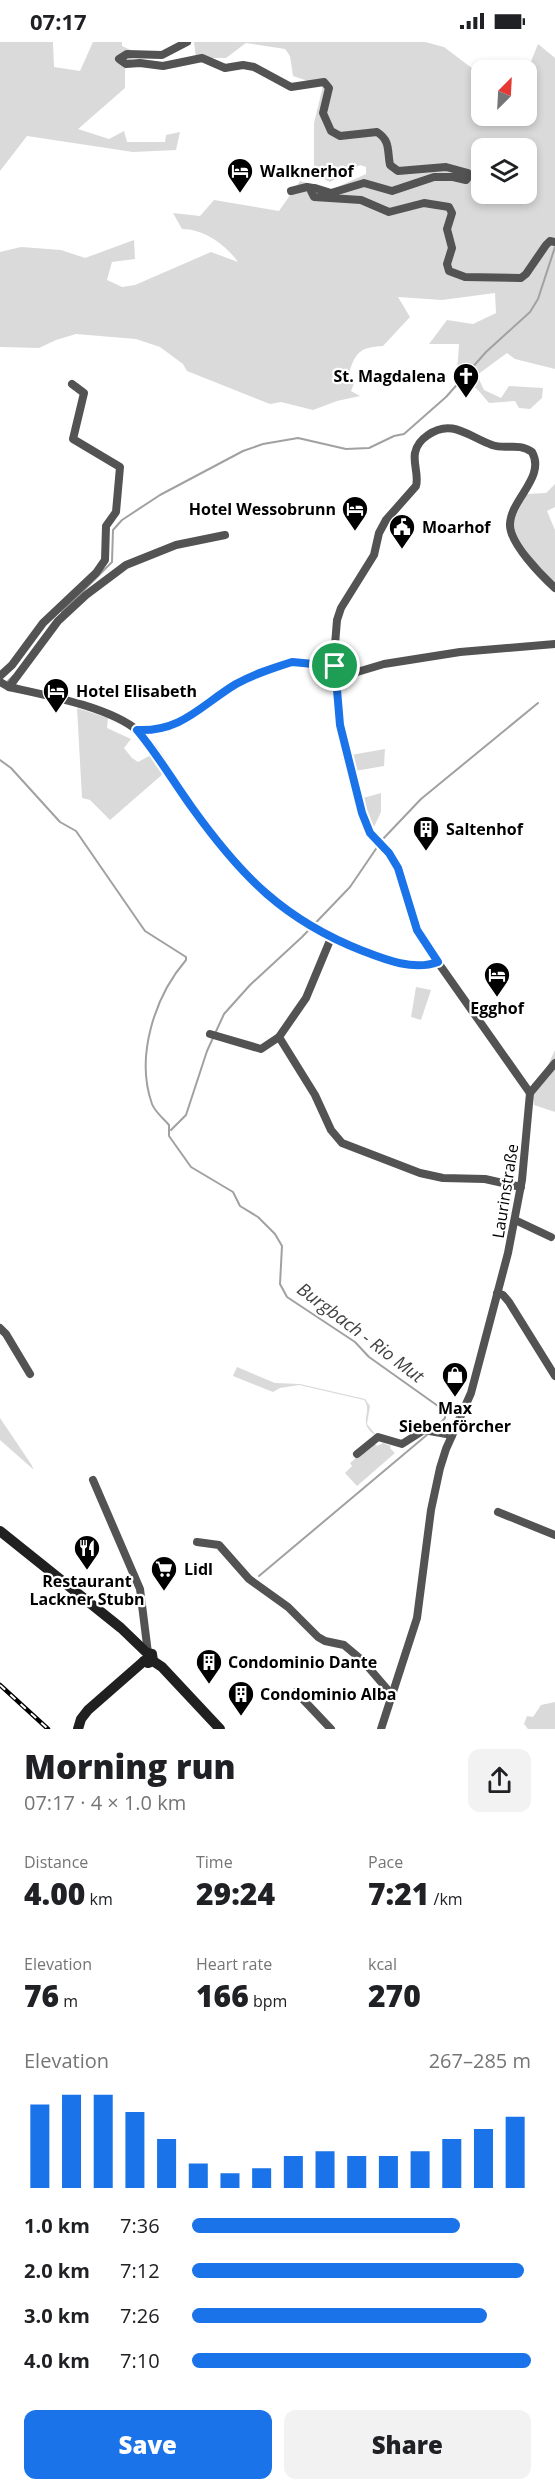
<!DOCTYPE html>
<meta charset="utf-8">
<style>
:root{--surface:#fff;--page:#f2f2f2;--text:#202124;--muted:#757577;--accent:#1a73e8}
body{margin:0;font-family:"Open Sans",sans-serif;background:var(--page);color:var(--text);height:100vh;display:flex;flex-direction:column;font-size:22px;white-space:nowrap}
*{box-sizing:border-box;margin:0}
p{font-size:20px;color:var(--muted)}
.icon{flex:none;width:33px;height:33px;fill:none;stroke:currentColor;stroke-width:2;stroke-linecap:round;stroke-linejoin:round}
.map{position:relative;height:1687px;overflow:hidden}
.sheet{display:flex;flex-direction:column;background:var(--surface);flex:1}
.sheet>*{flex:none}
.needle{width:39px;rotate:24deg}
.tools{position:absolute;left:471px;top:18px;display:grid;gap:12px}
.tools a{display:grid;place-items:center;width:66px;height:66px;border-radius:12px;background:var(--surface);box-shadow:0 3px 9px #0003;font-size:30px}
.pin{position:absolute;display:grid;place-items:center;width:51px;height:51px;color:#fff;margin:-26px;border:3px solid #fff;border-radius:50%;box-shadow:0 2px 6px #0007}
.round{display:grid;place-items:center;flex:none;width:63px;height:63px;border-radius:12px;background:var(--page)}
.summary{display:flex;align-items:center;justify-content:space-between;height:102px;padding:0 24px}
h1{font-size:33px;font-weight:800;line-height:45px}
.stats{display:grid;grid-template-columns:repeat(3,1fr);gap:9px;height:102px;padding:6px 24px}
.stats div{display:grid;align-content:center}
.stats b{font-size:30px;font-weight:800}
.stats small{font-size:16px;font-weight:400}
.stats p{font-size:16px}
.chart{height:168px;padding:12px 24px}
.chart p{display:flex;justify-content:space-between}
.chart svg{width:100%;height:108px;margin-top:6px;stroke:var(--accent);stroke-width:6}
.primary-button{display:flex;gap:12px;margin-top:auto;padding:12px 24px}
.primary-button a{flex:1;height:69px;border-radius:12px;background:var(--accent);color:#fff;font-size:24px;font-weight:800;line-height:69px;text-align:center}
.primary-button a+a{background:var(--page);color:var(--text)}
ul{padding:0 24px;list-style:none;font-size:20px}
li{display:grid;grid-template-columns:96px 72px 1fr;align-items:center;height:45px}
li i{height:15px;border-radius:8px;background:var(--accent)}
.status{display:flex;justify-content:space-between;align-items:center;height:42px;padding:0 30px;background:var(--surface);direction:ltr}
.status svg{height:16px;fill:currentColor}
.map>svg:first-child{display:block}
.green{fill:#dadada;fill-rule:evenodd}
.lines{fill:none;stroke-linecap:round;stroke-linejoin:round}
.stream{stroke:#a1a1a1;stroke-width:2}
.minor{stroke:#535353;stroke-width:8}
.secondary{stroke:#202020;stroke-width:10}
.rail-casing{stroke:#000;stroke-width:4.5}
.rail{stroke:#fff;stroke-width:2;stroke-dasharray:7;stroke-linecap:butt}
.route-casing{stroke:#fff;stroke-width:12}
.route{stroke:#1a73e8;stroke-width:8}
.labels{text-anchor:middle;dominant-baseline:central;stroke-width:4.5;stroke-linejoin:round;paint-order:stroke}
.poi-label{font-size:16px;font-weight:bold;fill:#000;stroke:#fff;text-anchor:start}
.street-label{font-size:16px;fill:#000;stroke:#fff}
.water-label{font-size:18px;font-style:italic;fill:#424242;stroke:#fff}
</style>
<div class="status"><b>07:17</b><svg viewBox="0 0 49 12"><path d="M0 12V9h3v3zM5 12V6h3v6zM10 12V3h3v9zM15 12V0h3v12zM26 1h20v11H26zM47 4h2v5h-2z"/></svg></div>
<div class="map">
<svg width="555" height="1687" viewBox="0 0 555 1687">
<rect width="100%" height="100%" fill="#fff"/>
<g class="green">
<polygon points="0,0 53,0 54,25 80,29 93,0 122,0 122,4 135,10 125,27 125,46 78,87 109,97 124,89 127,100 165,100 166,93 180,90 176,108 133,110 27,94 0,129"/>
<path d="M194,0H425L444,5L481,33L482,74H526V28H518L530,22L538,2L555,16V327L515,317L507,311L477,333L484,348L501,356L509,344L543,346L542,356L530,367L519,366L515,359L489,361L478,348L457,331L459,302H429L447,278L473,282L496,271L495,251L442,258L398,255L410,275L383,304C359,305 355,311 348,334L355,339L351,349L360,354L337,359L313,368L281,360L270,362L187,329L183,322L160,305L136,297L76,292L56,298L39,306L0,305V210L21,205L61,208L85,216L134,198L135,217L112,220L107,238L122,245L135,243L211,210L238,220C226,203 204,187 182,187L173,171L200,174L214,158L279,169L300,139L331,148L366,132V125L360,123L330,140L314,132V81L323,44L293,34L290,14L285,7L246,1L226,16H196ZM482,106H526V152H482Z"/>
<path d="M555,442V465L547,469L555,488V541C541,529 512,502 513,483C514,473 523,461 527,452L546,451Z"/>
<polygon points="77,666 108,676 107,686 131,697 124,706 132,716 138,720 151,713 164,731 110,778 90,758 82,756"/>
<polygon points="385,707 384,724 355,729 351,713"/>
<polygon points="381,751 381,770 372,789 363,756"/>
<polygon points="416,945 431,948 421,978 411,975"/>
<polygon points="555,1008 555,1070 534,1063 533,1055"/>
<path d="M237,1325L275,1341L300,1342L365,1357L370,1364L367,1382L377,1394C355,1381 374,1371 364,1358L299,1343L280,1346L273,1350L233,1334Z"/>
<polygon points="0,1376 31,1422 34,1428 0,1398"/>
<polygon points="374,1401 377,1404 383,1401 391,1404 390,1406 395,1411 357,1444 345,1431 352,1424 350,1421"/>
<polygon points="555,1660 555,1687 528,1687 524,1682 527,1674 533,1675 541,1663"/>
</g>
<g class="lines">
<g class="stream">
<polyline points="62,570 112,520 113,488 122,478 160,453 243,409 263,402 298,396 346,407 369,406 394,394 404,392 446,355 486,310 530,270 538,257 555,205"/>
<polyline points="8,639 13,634"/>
<path d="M0,718L11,726L60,780L76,789L145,889L186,915V918C155,954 135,1014 152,1062C155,1070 164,1077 169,1083V1094L191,1125L233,1150L240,1164L258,1175L275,1192L282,1204L280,1242L287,1255L355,1300L369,1315L445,1369V1376L435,1387"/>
<polyline points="171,1088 186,1073 207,1009 224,972 250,943 302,895 350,845 382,798 421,757 538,661"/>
<polyline points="259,1534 428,1392"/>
</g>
<g class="minor">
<path d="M187,0L162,13L127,12L119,17L126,22L140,21L163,24L202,16L225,26L243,23L254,25L291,45L324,40L329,46L323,71L331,89L340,94L377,90C391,99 387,109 390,123L398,129L446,125L468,131L469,134L466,138L453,135H434L392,149L364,141L331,151L315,146L311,149L314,155L361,158L389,170L424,161L449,165L452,171L447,187L452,206L447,222L449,229L465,235L521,236L526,232L546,203L550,199L555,200"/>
<polyline points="291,149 307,145 313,146"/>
<polyline points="0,634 12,623 43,581 96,531 105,518 106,484 116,470 120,425 73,397 84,351 72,342"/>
<polyline points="337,636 384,622 460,610 555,602"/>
<path d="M0,640L9,645C45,653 110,665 138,689C156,705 176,742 190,763C238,833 285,878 364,909C387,918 414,928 438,920"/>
<polyline points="9,645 58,579 86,553 126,523 176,503 225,493"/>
<polyline points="137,688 151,689 180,681 235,643 259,631 292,620 335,624"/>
<polyline points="210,992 261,1007 279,995 315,1053 331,1088 342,1101 420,1131 443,1136 485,1137 521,1145"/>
<polyline points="279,995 306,956 331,896"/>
<path d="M530,1051L425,902L417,888L398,826L389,811L370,791L362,771L346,714L340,683L334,615L337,578L341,566L374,513L379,491L386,478L416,444C419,433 413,422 415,411C416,404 422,397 428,393C452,376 469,395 492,403C506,408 518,400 532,410C546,435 511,457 510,482C509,501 542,534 555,546"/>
<polyline points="530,1051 555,1021"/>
<polyline points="515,1178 551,1195"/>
<polyline points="497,1251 503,1253 509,1260 555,1334"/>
<polyline points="0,1286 6,1292 30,1332"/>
<polyline points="357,1412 378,1395 402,1402 424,1388 452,1393"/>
<polyline points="93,1438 140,1547 148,1611"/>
<polyline points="498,1470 555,1493"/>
<polyline points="197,1500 219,1503 249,1537 288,1565 318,1595 325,1599 344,1603 363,1619 393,1654"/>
<polyline points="296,1650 331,1687"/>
<polyline points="381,1687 417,1576 431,1468 440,1426 446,1407 471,1351 508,1211 522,1138 530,1051"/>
</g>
<g class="secondary">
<polyline points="0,1489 121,1586 147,1611 152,1612 153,1619"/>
<polyline points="144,1619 148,1621 153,1619 162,1625 220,1687"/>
<polyline points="78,1687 81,1677 88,1668 144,1619"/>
</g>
<g class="rail-casing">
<polyline id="rail" points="0,1643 48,1687"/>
</g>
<use href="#rail" class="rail"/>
</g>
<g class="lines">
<g class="route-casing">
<path id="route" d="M292,620L335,624L340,683L362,771L370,791L389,811L398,826L417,888L438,920C414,929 386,918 363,909C284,878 242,835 193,767C174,741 158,713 137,688C182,690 201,663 236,642C254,632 273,626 292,620Z"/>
</g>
<use href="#route" class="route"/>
</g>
<defs>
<g id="hotel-pin" transform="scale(1.35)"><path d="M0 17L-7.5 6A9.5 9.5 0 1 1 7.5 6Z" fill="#000" stroke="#fff"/><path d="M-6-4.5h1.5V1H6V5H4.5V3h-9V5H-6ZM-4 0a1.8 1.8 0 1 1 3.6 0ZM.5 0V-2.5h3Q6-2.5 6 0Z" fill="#fff"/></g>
<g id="church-pin" transform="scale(1.35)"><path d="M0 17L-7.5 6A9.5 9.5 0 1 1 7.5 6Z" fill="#000" stroke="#fff"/><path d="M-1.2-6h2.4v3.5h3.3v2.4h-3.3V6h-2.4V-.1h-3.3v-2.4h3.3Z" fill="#fff"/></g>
<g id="civic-pin" transform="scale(1.35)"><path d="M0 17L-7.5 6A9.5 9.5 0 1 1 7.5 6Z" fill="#000" stroke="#fff"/><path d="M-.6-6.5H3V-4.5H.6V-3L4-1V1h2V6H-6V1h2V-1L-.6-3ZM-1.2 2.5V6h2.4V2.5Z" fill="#fff"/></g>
<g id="building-pin" transform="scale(1.35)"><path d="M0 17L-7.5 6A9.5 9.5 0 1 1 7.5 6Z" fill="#000" stroke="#fff"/><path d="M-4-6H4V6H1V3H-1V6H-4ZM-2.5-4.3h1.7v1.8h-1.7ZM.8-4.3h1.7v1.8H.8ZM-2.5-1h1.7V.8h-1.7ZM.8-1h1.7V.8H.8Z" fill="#fff"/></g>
<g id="shop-pin" transform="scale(1.35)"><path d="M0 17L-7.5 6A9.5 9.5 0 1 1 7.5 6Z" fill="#000" stroke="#fff"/><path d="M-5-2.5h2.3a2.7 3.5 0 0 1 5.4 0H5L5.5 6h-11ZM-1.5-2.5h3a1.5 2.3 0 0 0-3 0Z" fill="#fff"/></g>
<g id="restaurant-pin" transform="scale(1.35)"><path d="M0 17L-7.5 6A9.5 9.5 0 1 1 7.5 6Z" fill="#000" stroke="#fff"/><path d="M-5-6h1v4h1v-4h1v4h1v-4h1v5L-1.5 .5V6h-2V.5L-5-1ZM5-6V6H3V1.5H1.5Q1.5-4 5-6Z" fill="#fff"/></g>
<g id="supermarket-pin" transform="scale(1.35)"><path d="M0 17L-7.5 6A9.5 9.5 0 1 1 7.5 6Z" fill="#000" stroke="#fff"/><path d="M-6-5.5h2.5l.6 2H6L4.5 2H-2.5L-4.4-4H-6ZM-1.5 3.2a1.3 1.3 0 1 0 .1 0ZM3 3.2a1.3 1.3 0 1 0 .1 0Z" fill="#fff"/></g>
</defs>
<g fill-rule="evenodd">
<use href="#hotel-pin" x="240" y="129"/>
<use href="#church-pin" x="466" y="334"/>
<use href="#hotel-pin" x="355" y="467"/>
<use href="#civic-pin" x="402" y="485"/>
<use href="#hotel-pin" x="56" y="649"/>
<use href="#building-pin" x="426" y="787"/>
<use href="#hotel-pin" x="497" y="933"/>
<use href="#shop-pin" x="455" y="1333"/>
<use href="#restaurant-pin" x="87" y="1506"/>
<use href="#supermarket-pin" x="164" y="1527"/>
<use href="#building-pin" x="209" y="1620"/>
<use href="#building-pin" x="241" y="1652"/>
</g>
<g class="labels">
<g class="poi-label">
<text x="260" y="129">Walknerhof</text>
<text x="446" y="334" text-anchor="end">St. Magdalena</text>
<text x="336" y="467" text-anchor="end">Hotel Wessobrunn</text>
<text x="422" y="485">Moarhof</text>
<text x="76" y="649">Hotel Elisabeth</text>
<text x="446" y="787">Saltenhof</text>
<text x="497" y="966" text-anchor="middle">Egghof</text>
<text x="455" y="1366" text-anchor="middle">Max<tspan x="455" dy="18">Siebenförcher</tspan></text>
<text x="184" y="1527">Lidl</text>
<text x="87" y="1539" text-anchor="middle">Restaurant<tspan x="87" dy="18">Lackner Stubn</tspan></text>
<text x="228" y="1620">Condominio Dante</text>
<text x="260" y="1652">Condominio Alba</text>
</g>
<g class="street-label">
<text transform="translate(505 1149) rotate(-81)">Laurinstraße</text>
</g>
<g class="water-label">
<text transform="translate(361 1290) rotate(37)">Burgbach - Rio Mut</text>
</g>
</g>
</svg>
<div class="tools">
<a><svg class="needle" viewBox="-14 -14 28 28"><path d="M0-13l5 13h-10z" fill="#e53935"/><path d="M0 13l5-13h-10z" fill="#757577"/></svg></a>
<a><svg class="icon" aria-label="layers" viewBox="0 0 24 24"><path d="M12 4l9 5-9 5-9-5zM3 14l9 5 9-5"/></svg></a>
</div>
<div class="pin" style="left:335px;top:624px;background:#1e9e55"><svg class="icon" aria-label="arrive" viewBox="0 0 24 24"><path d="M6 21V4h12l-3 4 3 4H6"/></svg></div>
</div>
<section class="sheet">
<div class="summary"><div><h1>Morning run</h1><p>07:17 · 4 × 1.0 km</p></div><a class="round"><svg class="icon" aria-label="share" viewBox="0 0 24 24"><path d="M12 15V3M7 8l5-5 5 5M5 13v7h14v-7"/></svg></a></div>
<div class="stats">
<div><p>Distance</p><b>4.00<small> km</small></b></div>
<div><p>Time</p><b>29:24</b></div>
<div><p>Pace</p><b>7:21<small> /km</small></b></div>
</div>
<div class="stats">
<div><p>Elevation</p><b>76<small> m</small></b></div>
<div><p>Heart rate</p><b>166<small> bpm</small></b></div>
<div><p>kcal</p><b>270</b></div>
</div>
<div class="chart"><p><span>Elevation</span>267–285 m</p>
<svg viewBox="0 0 160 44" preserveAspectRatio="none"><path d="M5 44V10M15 44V6M25 44V6M35 44V13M45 44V24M55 44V34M65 44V38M75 44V36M85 44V31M95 44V29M105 44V31M115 44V31M125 44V29M135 44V24M145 44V20M155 44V15"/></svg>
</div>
<ul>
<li><b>1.0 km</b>7:36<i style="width:79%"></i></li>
<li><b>2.0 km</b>7:12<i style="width:98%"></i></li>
<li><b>3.0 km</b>7:26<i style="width:87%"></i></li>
<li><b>4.0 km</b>7:10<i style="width:100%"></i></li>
</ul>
<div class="primary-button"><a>Save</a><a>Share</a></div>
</section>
